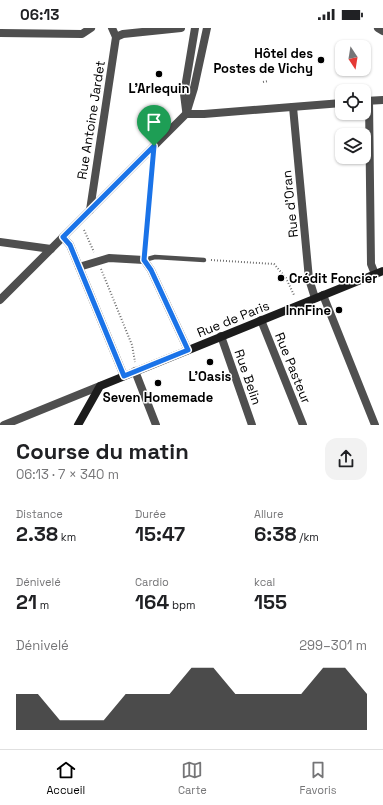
<!DOCTYPE html>
<html lang="fr">
<meta charset="utf-8">
<style>
:root{--surface:#fff;--page:#f2f2f2;--text:#202124;--muted:#757577;--line:#e0e0e0;--accent:#000}
body{margin:0;font-family:"Space Grotesk",sans-serif;background:var(--page);color:var(--text);height:100vh;display:flex;flex-direction:column;font-size:15px;white-space:nowrap}
*{box-sizing:border-box;margin:0}
p{font-size:13px;color:var(--muted)}
.icon{flex:none;width:22px;height:22px;fill:none;stroke:currentColor;stroke-width:2;stroke-linecap:round;stroke-linejoin:round}
.map{position:relative;height:397px;overflow:hidden}
.side{display:flex;flex-direction:column;background:var(--surface);flex:1}
.side>*{flex:none}
.needle{width:26px;rotate:168deg}
.fabs{position:absolute;left:335px;top:12px;display:grid;gap:8px}
.fabs a{display:grid;place-items:center;width:36px;height:36px;border-radius:8px;background:var(--surface);box-shadow:0 1px 3px #0004;font-size:20px}
.pin{position:absolute;display:grid;place-items:center;width:34px;height:34px;color:#fff;margin:-41px -17px;border-radius:50% 50% 50% 0;rotate:-45deg;box-shadow:0 0 4px #0007}
.pin .icon{rotate:45deg}
.round{display:grid;place-items:center;flex:none;width:42px;height:42px;border-radius:12px;background:var(--page)}
.summary{display:flex;align-items:center;justify-content:space-between;height:68px;padding:0 16px}
h1{font-size:22px;font-weight:700;line-height:30px}
.stats{display:grid;grid-template-columns:repeat(3,1fr);gap:6px;height:68px;padding:4px 16px}
.stats div{display:grid;align-content:center}
.stats b{font-size:20px;font-weight:700}
.stats small{font-size:11px;font-weight:400}
.stats p{font-size:11px}
.chart{height:112px;padding:8px 16px}
.chart p{display:flex;justify-content:space-between}
.chart svg{width:100%;height:72px;margin-top:4px;fill:var(--accent);opacity:.7}
.status{display:flex;justify-content:space-between;align-items:center;height:28px;padding:0 20px;background:var(--surface);direction:ltr}
.status svg{height:11px;fill:currentColor}
.tabs{display:flex;justify-content:space-around;align-items:center;height:56px;border-top:1px solid var(--line);background:var(--surface);font-size:11px;color:var(--muted)}
.tabs a{display:grid;justify-items:center;gap:2px}
.tabs .current{color:var(--accent)}
.map>svg:first-child{display:block}
.lines{fill:none;stroke-linecap:round;stroke-linejoin:round}
.path{stroke:#717171;stroke-width:2;stroke-dasharray:1 2;stroke-linecap:butt}
.lane{stroke:#4f4f4f;stroke-width:4.5}
.street{stroke:#4f4f4f;stroke-width:8}
.secondary{stroke:#1c1c1c;stroke-width:8}
.route-casing{stroke:#fff;stroke-width:8}
.route{stroke:#1a73e8;stroke-width:5}
.poi-dot{fill:#000;stroke:#fff;stroke-width:1.5}
.labels{text-anchor:middle;dominant-baseline:central;stroke-width:3;stroke-linejoin:round;paint-order:stroke}
.poi-label{font-size:13px;font-weight:bold;fill:#000;stroke:#fff}
.street-label{font-size:13px;fill:#000;stroke:#fff}
</style>
<div class="status"><b>06:13</b><svg viewBox="0 0 49 12"><path d="M0 12V9h3v3zM5 12V6h3v6zM10 12V3h3v9zM15 12V0h3v12zM26 1h20v11H26zM47 4h2v5h-2z"/></svg></div>
<div class="map">
<svg width="383" height="397" viewBox="0 0 383 397">
<rect width="100%" height="100%" fill="#fff"/>
<g class="lines">
<g class="path">
<polyline points="263,54 268,53"/>
<polyline points="84,202 94,224"/>
<polyline points="144,223 153,132"/>
<polyline points="211,232 274,236 286,250 294,267"/>
<polyline points="101,241 132,317 135,334"/>
</g>
<polyline class="lane" points="144,232 155,229 204,232"/>
<g class="street">
<polyline points="378,0 383,3"/>
<polyline points="0,5 82,6 91,0"/>
<polyline points="116,9 123,6 181,0"/>
<polyline points="365,73 383,72"/>
<polyline points="369,73 371,236 375,246"/>
<polyline points="293,79 309,251 315,270"/>
<polyline points="186,82 184,66 195,0"/>
<polyline points="186,86 204,86 342,75"/>
<polyline points="90,182 116,9 112,0"/>
<polyline points="63,209 70,217 124,348"/>
<polyline points="0,214 51,221"/>
<polyline points="79,239 109,230 144,232 151,242 188,322"/>
<polyline points="323,267 375,397"/>
<polyline points="0,272 186,86 194,60 207,0"/>
<polyline points="261,292 303,397"/>
<polyline points="221,308 252,397"/>
<polyline points="135,343 156,397"/>
<polyline points="4,397 100,358"/>
</g>
<polyline class="secondary" points="78,397 100,358 383,243"/>
</g>
<g class="lines">
<g class="route-casing">
<polygon id="route" points="154,118 144,232 151,242 188,322 124,348 70,217 63,209"/>
</g>
<use href="#route" class="route"/>
</g>
<g class="poi-dot">
<circle cx="321" cy="32" r="4"/>
<circle cx="159" cy="46" r="4"/>
<circle cx="281" cy="250" r="4"/>
<circle cx="339" cy="282" r="4"/>
<circle cx="210" cy="334" r="4"/>
<circle cx="158" cy="355" r="4"/>
</g>
<g class="labels">
<g class="poi-label">
<text x="313" y="25" text-anchor="end">Hôtel des<tspan x="313" dy="15">Postes de Vichy</tspan></text>
<text x="159" y="60">L'Arlequin</text>
<text x="289" y="250" text-anchor="start">Crédit Foncier</text>
<text x="331" y="282" text-anchor="end">InnFine</text>
<text x="210" y="348">L'Oasis</text>
<text x="158" y="369">Seven Homemade</text>
</g>
<g class="street-label">
<text transform="translate(91 92) rotate(-81)">Rue Antoine Jardet</text>
<text transform="translate(290 176) rotate(-96)">Rue d'Oran</text>
<text transform="translate(233 291) rotate(-22)">Rue de Paris</text>
<text transform="translate(293 340) rotate(68)">Rue Pasteur</text>
<text transform="translate(248 349) rotate(71)">Rue Belin</text>
</g>
</g>
</svg>
<div class="fabs">
<a><svg class="needle" viewBox="-14 -14 28 28"><path d="M0-13l5 13h-10z" fill="#e53935"/><path d="M0 13l5-13h-10z" fill="#757577"/></svg></a>
<a><svg class="icon" aria-label="locate" viewBox="0 0 24 24"><circle cx="12" cy="12" r="6"/><path d="M12 2v4M12 18v4M2 12h4M18 12h4"/></svg></a>
<a><svg class="icon" aria-label="layers" viewBox="0 0 24 24"><path d="M12 4l9 5-9 5-9-5zM3 14l9 5 9-5"/></svg></a>
</div>
<div class="pin" style="left:154px;top:118px;background:#1e9e55"><svg class="icon" aria-label="arrive" viewBox="0 0 24 24"><path d="M6 21V4h12l-3 4 3 4H6"/></svg></div>
</div>
<section class="side">
<div class="summary"><div><h1>Course du matin</h1><p>06:13 · 7 × 340 m</p></div><a class="round"><svg class="icon" aria-label="share" viewBox="0 0 24 24"><path d="M12 15V3M7 8l5-5 5 5M5 13v7h14v-7"/></svg></a></div>
<div class="stats">
<div><p>Distance</p><b>2.38<small> km</small></b></div>
<div><p>Durée</p><b>15:47</b></div>
<div><p>Allure</p><b>6:38<small> /km</small></b></div>
</div>
<div class="stats">
<div><p>Dénivelé</p><b>21<small> m</small></b></div>
<div><p>Cardio</p><b>164<small> bpm</small></b></div>
<div><p>kcal</p><b>155</b></div>
</div>
<div class="chart"><p><span>Dénivelé</span>299–301 m</p>
<svg viewBox="0 0 160 44" preserveAspectRatio="none"><path d="M0 44V22L10 22L20 38L30 38L40 38L50 22L60 22L70 22L80 6L90 6L100 22L110 22L120 22L130 22L140 6L150 6L160 22V44z"/></svg>
</div>
</section>
<nav class="tabs">
<a class="current"><svg class="icon" aria-label="home" viewBox="0 0 24 24"><path d="M3 11l9-7 9 7M6 9v11h12V9"/></svg>Accueil</a>
<a><svg class="icon" aria-label="map" viewBox="0 0 24 24"><path d="M3 6l6-2 6 2 6-2v14l-6 2-6-2-6 2zM9 4v14M15 6v14"/></svg>Carte</a>
<a><svg class="icon" aria-label="saved" viewBox="0 0 24 24"><path d="M7 4h10v16l-5-4-5 4z"/></svg>Favoris</a>
</nav>
